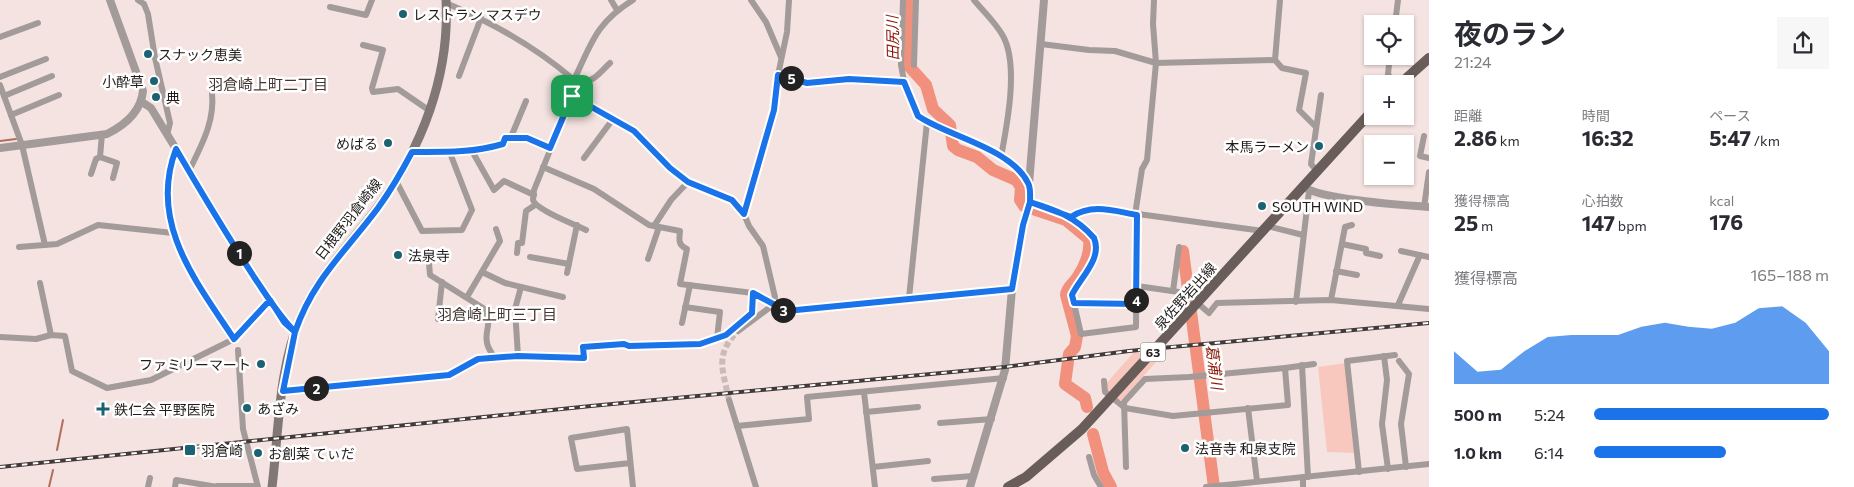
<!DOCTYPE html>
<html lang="ja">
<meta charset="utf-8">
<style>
:root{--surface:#fff;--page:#f7f7f7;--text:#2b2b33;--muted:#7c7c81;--accent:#1a73e8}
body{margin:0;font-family:Commissioner,"Noto Sans JP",sans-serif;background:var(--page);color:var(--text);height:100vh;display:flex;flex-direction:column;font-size:19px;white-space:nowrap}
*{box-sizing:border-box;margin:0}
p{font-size:16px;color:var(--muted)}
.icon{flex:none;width:28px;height:28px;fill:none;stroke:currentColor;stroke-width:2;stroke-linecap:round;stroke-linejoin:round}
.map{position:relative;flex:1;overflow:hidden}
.details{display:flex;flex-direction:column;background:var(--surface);width:425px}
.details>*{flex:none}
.tools{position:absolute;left:1364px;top:15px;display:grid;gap:10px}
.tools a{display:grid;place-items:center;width:50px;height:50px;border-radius:0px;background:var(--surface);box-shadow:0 1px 4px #0004;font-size:25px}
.pin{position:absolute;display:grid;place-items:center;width:42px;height:42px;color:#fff;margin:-21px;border-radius:10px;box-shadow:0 2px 8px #0006}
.km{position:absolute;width:25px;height:25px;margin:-12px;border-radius:50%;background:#222;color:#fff;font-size:14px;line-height:25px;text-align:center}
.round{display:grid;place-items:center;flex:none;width:52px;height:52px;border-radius:0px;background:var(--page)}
.headline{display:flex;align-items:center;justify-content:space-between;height:85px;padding:0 25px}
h1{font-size:28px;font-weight:700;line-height:38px}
.metrics{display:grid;grid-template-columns:repeat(3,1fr);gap:8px;height:85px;padding:5px 25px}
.metrics div{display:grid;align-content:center}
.metrics b{font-size:21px;font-weight:700}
.metrics small{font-size:14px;font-weight:400}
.metrics p{font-size:14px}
.chart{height:140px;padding:10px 25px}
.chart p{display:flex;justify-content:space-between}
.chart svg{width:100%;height:90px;margin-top:5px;fill:var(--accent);opacity:.7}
ul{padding:0 25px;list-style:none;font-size:16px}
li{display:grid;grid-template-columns:80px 60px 1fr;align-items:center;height:38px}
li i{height:12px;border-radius:6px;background:var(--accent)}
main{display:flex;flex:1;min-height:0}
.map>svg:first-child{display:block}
.green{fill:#f8c8be}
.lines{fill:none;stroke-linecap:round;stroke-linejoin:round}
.stream{stroke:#b36d5f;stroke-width:2}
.river{stroke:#f1907d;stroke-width:12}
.minor-tunnel{stroke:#cabbb8;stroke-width:6;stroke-dasharray:6 3;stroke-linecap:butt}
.minor{stroke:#a29b9a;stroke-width:6}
.tertiary{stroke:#a29b9a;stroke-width:8}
.secondary{stroke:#817775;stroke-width:9}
.primary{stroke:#695d5a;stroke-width:10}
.rail-casing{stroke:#423a39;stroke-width:4}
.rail{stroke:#fff;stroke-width:2;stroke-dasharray:5.5;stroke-linecap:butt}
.route-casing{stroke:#fff;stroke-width:10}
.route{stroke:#1a73e8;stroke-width:6}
.poi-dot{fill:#1b6272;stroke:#fff;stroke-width:2}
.labels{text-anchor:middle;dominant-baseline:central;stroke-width:5;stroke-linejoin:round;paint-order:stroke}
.shield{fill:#fff;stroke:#645f5f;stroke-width:1}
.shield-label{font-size:12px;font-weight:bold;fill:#211b1a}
.poi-label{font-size:14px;fill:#211b1a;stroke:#fff;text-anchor:start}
.street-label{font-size:14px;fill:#211b1a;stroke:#fff}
.water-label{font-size:15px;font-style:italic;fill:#891503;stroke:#fff}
.neighbourhood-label{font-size:15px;fill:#423533;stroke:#fff}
</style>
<main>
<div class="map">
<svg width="1429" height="487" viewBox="0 0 1429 487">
<rect width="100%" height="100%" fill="#f4e3e0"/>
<g class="green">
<polygon points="1165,352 1122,400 1115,400 1106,393 1106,384 1133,353"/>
<polygon points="1346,363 1356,453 1327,452 1318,367"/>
</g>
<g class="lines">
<g class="stream">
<polyline points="0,141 16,139"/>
<polyline points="57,450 63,420"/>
<polyline points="49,487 53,470"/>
</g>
<g class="river">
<path d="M909,0L907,64L926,85L933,109L950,125L953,146L958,150L977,157L993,170L1016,180L1021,187L1020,200L1024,206L1066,220L1089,239C1091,252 1084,268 1077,278C1072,285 1067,287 1066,295L1077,336L1075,347L1069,354L1065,384L1085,398L1087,407"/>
<polyline points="1183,251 1214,487"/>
<polyline points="1093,434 1103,472 1111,487"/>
</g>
<path class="minor-tunnel" d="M729,400C723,370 714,355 738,331"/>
<g class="minor">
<polyline points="138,0 144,4 148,14 155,58 170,123 167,135"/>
<polyline points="611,0 617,10"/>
<polyline points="751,0 766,22 781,57"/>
<polyline points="903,0 901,65 904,81"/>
<path d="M974,0C983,11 996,23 1003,36C1019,65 1007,125 1001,157"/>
<polyline points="1280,0 1275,60 1282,68 1306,73 1299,110 1316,127"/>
<path d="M446,3C493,23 536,47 574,80L572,96L634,131L670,168L688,182L732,200L744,214L749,226L763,246L775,297L773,305"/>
<polyline points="330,7 366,15 372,0"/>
<polyline points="1395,24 1398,0"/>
<polyline points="0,37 38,23"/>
<polyline points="1041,44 1089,50 1115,51 1156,63 1275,60"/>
<polyline points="363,45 383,50 372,88 373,92 398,89 430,111"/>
<polyline points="1390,56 1388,74 1394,84"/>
<path d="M610,63C597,75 593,85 574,80C592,42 596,23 633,0"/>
<polyline points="914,65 916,0"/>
<polyline points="778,75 807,83 849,79 904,81 918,116 1001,157 1016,168 1029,184"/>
<polyline points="459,76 481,18"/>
<polyline points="0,77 46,59"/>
<polyline points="0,85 22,145 45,245"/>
<polyline points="4,96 52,76"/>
<path d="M572,96L534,190L533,200C536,210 574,224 586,230"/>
<polyline points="11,115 59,95"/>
<polyline points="1424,136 1420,156 1429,158"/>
<polyline points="511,137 526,101"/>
<path d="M176,149C148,223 196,281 234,339"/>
<polyline points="472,151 494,190 504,181 534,195"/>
<path d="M412,152C444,152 472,153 503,144L505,137L527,138L550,148"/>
<polyline points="100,157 117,163 113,178"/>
<polyline points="584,158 613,119"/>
<path d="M543,167L594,189L649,225L680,231C679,240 678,245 687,249L680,284L753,293L786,311L1012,289"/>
<path d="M189,171C201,146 215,122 212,93"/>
<polyline points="1317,171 1311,164 1321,95"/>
<polyline points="91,174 96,159 100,157 102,134"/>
<polyline points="396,181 422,231 462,230 472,210 450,153"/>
<polyline points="1030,202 1071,217 1081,210 1094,208 1263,231"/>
<polyline points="1424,207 1429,172"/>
<polyline points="744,214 774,110 778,75 787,32 789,0"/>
<polyline points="1135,215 1142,169 1147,160 1156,63 1153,24 1154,0"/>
<path d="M1071,217C1099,241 1103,245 1084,279C1080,285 1074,289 1072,295L1081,334L1136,327L1137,215"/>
<polyline points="654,226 671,200 688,182"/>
<polyline points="1267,226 1303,235"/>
<polyline points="1342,244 1366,249 1366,253 1380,256"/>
<polyline points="19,247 57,244 98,225 173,233"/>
<polyline points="1401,251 1429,257"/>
<polyline points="517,253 518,243 522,243 526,211 535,205"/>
<polyline points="530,257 569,264"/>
<polyline points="648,259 659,227"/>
<path d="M429,263L430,275L483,308C494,323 484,329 487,343C488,348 492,354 495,358"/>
<polyline points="1336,271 1357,275"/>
<polyline points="482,272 505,283 563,297"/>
<polyline points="567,273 577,225"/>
<polyline points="40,283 51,335"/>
<polyline points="1137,286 1186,293 1209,313 1217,303 1331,300 1429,309"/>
<polyline points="1173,291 1179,247"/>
<polyline points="467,297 500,241 496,229"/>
<polyline points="909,298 927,122"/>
<polyline points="1331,300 1345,227 1352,225"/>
<polyline points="1296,302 1309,191"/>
<polyline points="1074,303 1136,304"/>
<polyline points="1398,305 1420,255"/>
<polyline points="685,307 720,312 717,338"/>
<polyline points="438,319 442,282"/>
<polyline points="682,323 690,285"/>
<polyline points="738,331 773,305"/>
<polyline points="0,337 36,339 51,335 65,336 72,371 107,388 151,380 234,339 270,300"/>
<polyline points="238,350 243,429 258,487"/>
<polyline points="518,356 515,309 521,287"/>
<polyline points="1384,356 1387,380 1382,424 1388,469"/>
<polyline points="1399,361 1409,374 1401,424 1406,467"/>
<polyline points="1302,365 1308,477"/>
<polyline points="1104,381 1105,392 1125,408 1173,416 1288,405 1285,368 1314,364"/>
<polyline points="283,391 449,375 478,359 518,356 584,358 583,347 624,344 629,346 700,344 726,335 752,313 753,293"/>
<polyline points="864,392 875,487"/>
<polyline points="729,400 756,487"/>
<polyline points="1248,408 1257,481"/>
<polyline points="866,412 918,407"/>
<polyline points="940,423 992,419"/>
<polyline points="737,426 809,419 807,397 1004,378"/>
<polyline points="1089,457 1094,475 1101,487"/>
<polyline points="630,463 577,469 571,438 627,429 633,487"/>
<polyline points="873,467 928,461"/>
<polyline points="1126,467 1124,402 1145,379 1189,377 1285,368"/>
<polyline points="1359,472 1347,361 1395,355"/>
<polyline points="1303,477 1303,487"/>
<polyline points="934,479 973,476"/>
<polyline points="217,486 257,486"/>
<polyline points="148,487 150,478"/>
<polyline points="175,487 176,480 217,487"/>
<polyline points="1206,487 1429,464"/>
</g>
<g class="tertiary">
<polyline points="142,102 151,108 248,267 284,322 295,332"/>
<path d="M0,148L107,134C125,125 141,111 143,91L110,0"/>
<path d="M1303,186C1319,200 1404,205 1429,207"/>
<polyline points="970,487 1005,370 1012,289 1023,225 1030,202 1029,184 1044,0"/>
</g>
<path class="secondary" d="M272,487C279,431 278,368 301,316C319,274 350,244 377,208C422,149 450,75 446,0"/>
<g class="primary">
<polyline points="1400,84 1429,58"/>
<polyline points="1008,487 1026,477 1082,429 1372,111"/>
</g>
<g class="rail-casing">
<polyline id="rail" points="0,467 591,406 1005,367 1129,351 1429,323"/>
</g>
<use href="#rail" class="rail"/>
</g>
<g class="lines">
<g class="route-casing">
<path id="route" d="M572,96L550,148L527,138H505L503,144C472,153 444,152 412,152C402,171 391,190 378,208C346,251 313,279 295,332C279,316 267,296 254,277C227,235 201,192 176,149C148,223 196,281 234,339L270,300L284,322L295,332L283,391L449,375L478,359L518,356L584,358L583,347L624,344L629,346L700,344L726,335L752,313L753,293L786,311L1012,289L1023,225L1030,202L1071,217C1092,203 1114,211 1137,215L1136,304L1074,303L1072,295C1079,279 1103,259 1094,238C1076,217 1056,210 1030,202C1030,196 1031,188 1028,183C1011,148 947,136 918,116L904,82L849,79L807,83L778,75L774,110L744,214L732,200L688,182L670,168L634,131L572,96"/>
</g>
<use href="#route" class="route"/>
</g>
<g class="poi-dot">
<circle cx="403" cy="14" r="5"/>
<circle cx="148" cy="54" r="5"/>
<circle cx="154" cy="81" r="5"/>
<circle cx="156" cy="97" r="5"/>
<circle cx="388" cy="143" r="5"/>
<circle cx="1319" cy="146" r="5"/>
<circle cx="1262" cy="206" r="5"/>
<circle cx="398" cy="255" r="5"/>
<circle cx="261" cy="364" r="5"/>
<circle cx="247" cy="408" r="5"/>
<path d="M100.5 401.5h5v5h5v5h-5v5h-5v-5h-5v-5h5z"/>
<circle cx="1185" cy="448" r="5"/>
<rect x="184" y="444" width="12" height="12" rx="2.5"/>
<circle cx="258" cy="453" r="5"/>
</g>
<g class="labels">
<rect class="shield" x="1140.5" y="342.5" width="25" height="19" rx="4"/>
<g class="shield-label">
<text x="1153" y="352">63</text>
</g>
<g class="poi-label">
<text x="413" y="14">レストラン マスデウ</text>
<text x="158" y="54">スナック恵美</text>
<text x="144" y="81" text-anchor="end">小酔草</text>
<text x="166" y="97">典</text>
<text x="378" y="143" text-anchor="end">めばる</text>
<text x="1309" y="146" text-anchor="end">本馬ラーメン</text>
<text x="1272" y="206">SOUTH WIND</text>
<text x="408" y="255">法泉寺</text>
<text x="251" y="364" text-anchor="end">ファミリーマート</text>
<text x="257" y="408">あざみ</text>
<text x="114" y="409">鉄仁会 平野医院</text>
<text x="1195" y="448">法音寺 和泉支院</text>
<text x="201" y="450">羽倉崎</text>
<text x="268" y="453">お創菜 てぃだ</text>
</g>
<g class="street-label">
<text transform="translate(348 219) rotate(-52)">日根野羽倉崎線</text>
<text transform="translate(1185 296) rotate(-48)">泉佐野岩出線</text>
</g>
<g class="water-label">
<text transform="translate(892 38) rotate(-91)">田尻川</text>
<text transform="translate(1215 367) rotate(83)">葛浦川</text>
</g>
<g class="neighbourhood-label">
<text x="268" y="84">羽倉崎上町二丁目</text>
<text x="497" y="314">羽倉崎上町三丁目</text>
</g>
</g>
</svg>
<div class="tools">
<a><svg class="icon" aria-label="locate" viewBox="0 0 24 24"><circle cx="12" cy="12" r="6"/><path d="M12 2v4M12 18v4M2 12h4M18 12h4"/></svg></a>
<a>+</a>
<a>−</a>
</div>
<div class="pin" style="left:572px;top:96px;background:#1e9e55"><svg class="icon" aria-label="arrive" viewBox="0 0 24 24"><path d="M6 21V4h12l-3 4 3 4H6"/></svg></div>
<b class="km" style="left:239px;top:253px">1</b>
<b class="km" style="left:316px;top:388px">2</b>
<b class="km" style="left:783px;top:310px">3</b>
<b class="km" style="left:1136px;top:300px">4</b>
<b class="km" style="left:791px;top:78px">5</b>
</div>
<section class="details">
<div class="headline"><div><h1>夜のラン</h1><p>21:24</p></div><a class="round"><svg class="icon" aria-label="share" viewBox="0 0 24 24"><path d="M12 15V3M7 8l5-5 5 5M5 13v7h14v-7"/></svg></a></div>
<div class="metrics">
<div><p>距離</p><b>2.86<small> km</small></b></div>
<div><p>時間</p><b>16:32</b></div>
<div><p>ペース</p><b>5:47<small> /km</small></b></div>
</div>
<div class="metrics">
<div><p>獲得標高</p><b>25<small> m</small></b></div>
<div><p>心拍数</p><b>147<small> bpm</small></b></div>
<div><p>kcal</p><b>176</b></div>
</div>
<div class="chart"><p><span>獲得標高</span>165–188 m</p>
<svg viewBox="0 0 160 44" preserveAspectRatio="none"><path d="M0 44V28L10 38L20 37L30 28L40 21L50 20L60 20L70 20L80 16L90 14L100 16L110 17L120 14L130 7L140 6L150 14L160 28V44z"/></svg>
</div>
<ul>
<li><b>500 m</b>5:24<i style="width:100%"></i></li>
<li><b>1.0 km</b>6:14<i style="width:56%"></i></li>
</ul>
</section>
</main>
